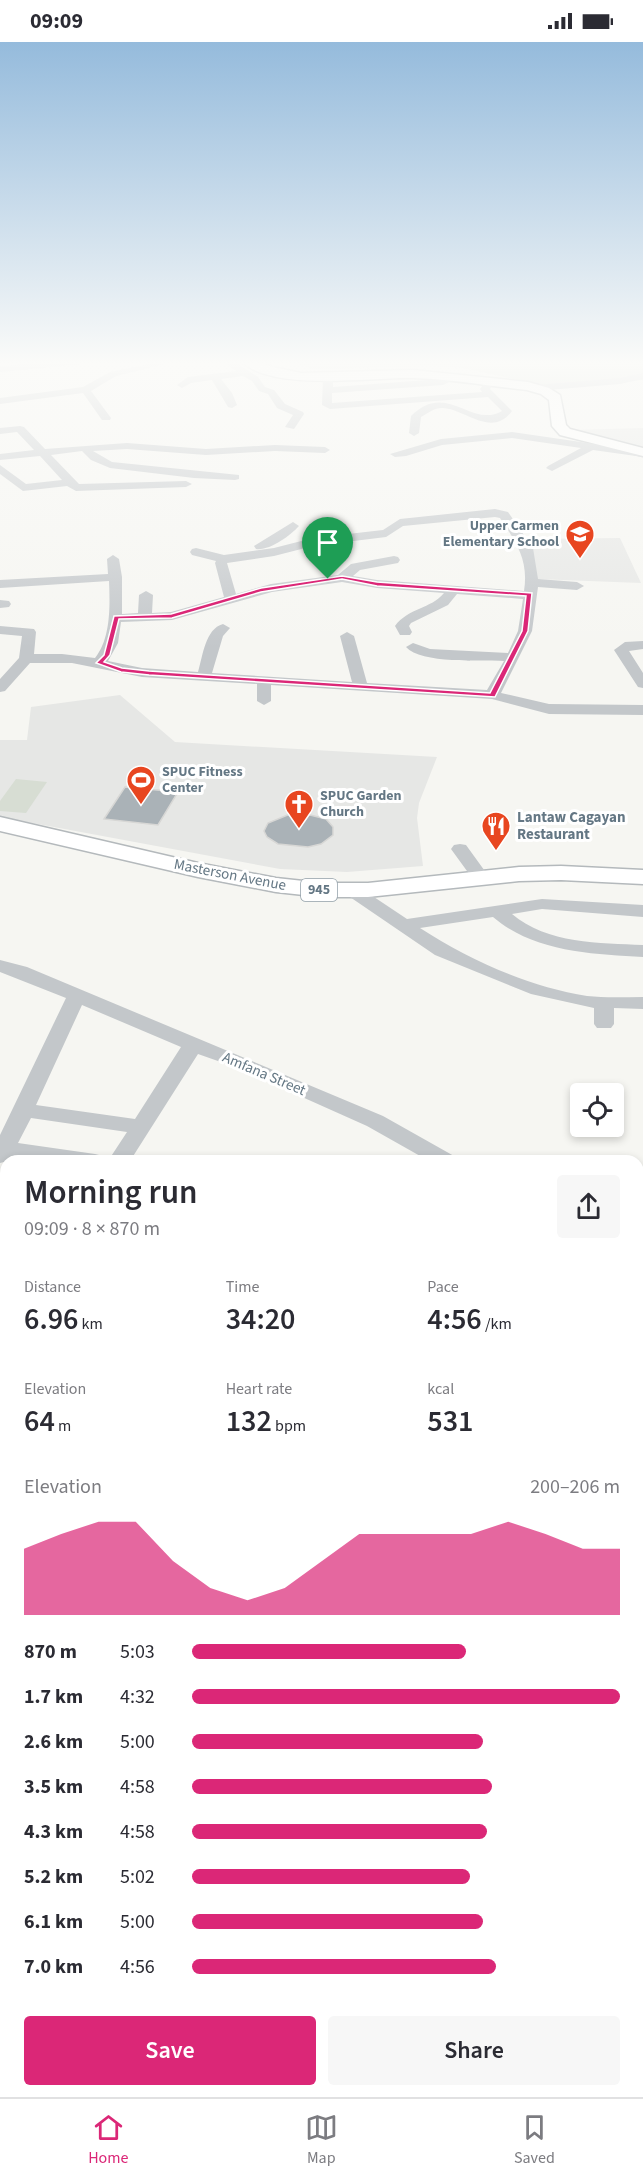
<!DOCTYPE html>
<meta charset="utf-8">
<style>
:root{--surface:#fff;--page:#f7f7f7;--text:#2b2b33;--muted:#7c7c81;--line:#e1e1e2;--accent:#db2777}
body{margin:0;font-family:"Source Sans 3",sans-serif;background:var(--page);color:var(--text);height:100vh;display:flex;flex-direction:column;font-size:22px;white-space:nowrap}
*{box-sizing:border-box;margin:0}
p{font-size:20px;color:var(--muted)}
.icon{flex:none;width:33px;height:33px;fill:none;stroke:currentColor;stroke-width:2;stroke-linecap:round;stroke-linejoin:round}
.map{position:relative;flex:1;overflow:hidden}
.details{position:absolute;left:0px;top:1113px;width:644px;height:942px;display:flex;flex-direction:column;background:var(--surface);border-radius:18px 18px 0 0;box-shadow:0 3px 9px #0003}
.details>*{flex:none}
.controls{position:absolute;left:570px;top:1041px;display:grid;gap:12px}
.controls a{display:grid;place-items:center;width:54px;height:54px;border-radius:6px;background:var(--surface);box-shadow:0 3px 9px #0003;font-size:30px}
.pin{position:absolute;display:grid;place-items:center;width:51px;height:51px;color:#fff;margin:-62px -26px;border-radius:50% 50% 50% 0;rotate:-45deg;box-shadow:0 0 6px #0007}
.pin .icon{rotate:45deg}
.round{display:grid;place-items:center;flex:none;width:63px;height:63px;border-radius:6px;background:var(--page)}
.overview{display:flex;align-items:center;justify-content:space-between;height:102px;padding:0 24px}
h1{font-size:33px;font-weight:600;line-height:45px}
.figures{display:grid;grid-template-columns:repeat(3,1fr);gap:9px;height:102px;padding:6px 24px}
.figures div{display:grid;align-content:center}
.figures b{font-size:30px;font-weight:600}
.figures small{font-size:16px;font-weight:400}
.figures p{font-size:16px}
.chart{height:168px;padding:12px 24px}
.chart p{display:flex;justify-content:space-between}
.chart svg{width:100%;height:108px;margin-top:6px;fill:var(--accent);opacity:.7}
.button{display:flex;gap:12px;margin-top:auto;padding:12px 24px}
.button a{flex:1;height:69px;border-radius:6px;background:var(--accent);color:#fff;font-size:24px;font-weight:600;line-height:69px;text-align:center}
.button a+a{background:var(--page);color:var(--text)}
ul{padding:0 24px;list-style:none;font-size:20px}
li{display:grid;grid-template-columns:96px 72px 1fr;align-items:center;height:45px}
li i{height:15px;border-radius:8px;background:var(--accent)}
.status{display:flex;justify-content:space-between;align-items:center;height:42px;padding:0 30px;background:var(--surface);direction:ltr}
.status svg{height:16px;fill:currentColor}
.menu{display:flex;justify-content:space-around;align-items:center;height:84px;border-top:2px solid var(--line);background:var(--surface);font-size:16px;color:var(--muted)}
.menu a{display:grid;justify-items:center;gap:3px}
.menu .on{color:var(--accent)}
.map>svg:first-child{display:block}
.built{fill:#e6e7e5}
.green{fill:#d7ddd3}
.building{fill:#aab2b7;stroke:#d7d7d5;stroke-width:1.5}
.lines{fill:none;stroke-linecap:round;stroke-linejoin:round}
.major-casing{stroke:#b4b9bc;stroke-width:3}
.minor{fill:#c3c7ca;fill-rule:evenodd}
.major{fill:#fff;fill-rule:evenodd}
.route{fill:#db2777;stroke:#fff;stroke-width:1.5;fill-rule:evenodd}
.labels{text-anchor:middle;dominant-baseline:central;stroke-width:6;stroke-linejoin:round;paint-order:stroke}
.far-poi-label{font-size:14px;font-weight:bold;fill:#647784;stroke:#fff;text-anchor:start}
.shield{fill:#fff;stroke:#92a0a9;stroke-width:1.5}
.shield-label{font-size:14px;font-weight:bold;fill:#647784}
.poi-label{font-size:15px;font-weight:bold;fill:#647784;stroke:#fff;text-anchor:start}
.street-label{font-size:15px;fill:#647784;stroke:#fff}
</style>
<div class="status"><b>09:09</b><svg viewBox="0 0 49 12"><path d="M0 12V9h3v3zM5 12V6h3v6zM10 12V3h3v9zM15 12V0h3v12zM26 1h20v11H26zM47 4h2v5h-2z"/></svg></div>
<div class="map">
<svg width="643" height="2055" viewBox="0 0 643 2055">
<rect width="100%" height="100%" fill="#f6f6f2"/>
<g class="built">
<polygon points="643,386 643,410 569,388"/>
<polygon points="620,496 641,541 536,537 526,497"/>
<polygon points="120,653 175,700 437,715 419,761 417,776 423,824 347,830 280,827 0,775 0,698 27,698 31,665"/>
<rect x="638" y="1273" width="5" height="104"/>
<polygon points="638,1607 643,1642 643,1706 638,1706"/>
</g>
<g class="green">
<polygon points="291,319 643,319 643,338 554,346 463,326 431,324 312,327"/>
<polygon points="16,737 47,740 26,771 0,769 0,759"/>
</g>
<g class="building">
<polygon points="125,745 178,750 158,783 104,777"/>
<polygon points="290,772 306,772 326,777 333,785 333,793 321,802 308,805 278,802 267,795 264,789 268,781"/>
</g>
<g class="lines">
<g class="major-casing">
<g id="major">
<path d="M241,319H256L273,325L301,331L413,328L528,340L549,346L560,353L566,383L570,387L643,406V414L560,393L552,384L549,358L541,352L527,348C489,344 450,337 412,336C370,335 272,350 241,319Z"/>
<polygon points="0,775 198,821 276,836 322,841 368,841 519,825 561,824 643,828 643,842 561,838 519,839 368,855 322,855 276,850 198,835 0,789"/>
</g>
</g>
<g class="minor">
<polygon points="59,319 89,319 84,322 0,330 0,324"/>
<polygon points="162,319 178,319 116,334 91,349 111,376 110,378 102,378 83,351 0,362 0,356 83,345 110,330"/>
<polygon points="232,319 243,319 238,322 258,335 265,345 274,348 285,362 303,370 304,372 294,387 285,385 293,373 277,366 268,352 259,349 252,339 243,334 221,337 232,351 237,363 232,366 228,365 212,338 191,341 182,346 177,343 188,335 236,329 226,322"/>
<polygon points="643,331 643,337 620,342 536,349 531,346 536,343 620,336"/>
<path d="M328,333L333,336V345L441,337L454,332L459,335L443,343L332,351V361L482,350L480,347L485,340L488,339L493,342L490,347L512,369C492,397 464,366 442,366C434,366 428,371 421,375L419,391L414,394L409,391L411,374C447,338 471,387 502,369L488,355L330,367L322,363L323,336Z"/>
<polygon points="20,384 24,385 45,407 127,401 206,407 275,403 325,405 330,408 325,411 275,409 206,413 127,407 93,409 112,420 239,433 239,437 235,438 194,436 110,426 91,418 82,409 51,413 79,442 186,439 192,442 186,445 76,449 67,444 23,449 0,432 0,423 26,442 62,438 40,414 0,418 0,412 34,408 17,390 0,392 0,386"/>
<polygon points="512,390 643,409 643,415 593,408 552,429 546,426 548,424 581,406 512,396 442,403 406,414 395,415 390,412 441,397"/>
<path d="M495,467L508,470L533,506L538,537L577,540L584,544L577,548L538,545L532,589L501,651L549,662L643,663V673L549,672L492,657L271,643V659L264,663L257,659V642L142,635L72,621H30L5,649L0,650V637L19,616L22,594L0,592V584L34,587L36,590L34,612H62L95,616C111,596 110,564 109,539L0,546V538L108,532L107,517L113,513L119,517L122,535V572L138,571L139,553L146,549L153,553L152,571L171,570L224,555L215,521L216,519L192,513L190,510L192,507L196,506L224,513L274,506L313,496L383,488L400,477ZM495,475L500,476C516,500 529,518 524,549L377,538L353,534L360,528L398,521L400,518L398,515L394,514L351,522L338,533L271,542L236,552L227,521L274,514L313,504L386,495L403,484ZM342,540L377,546L444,551C431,567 408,566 395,584L400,593H410L412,590L409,584L411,581L448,563L457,552L523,557L518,589L508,611L430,607L413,601L406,605C421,622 481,618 504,619L487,648L367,641L354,594L347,590L340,594L352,640L212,631L223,594L230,586L223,582C205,587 203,614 198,630L142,626L108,619L118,601L121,580L172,578L272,550Z"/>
<path d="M293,480L299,484C290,494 269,509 256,507L254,504Z"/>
<polygon points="0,558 9,559 11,562 9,565 0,566"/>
<polygon points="643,599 643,607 629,609 643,631 643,646 638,645 614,608 625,600"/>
<polygon points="460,802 466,803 487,832 490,836 487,840 475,840 451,807 454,803"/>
<path d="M353,844L359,845L407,877L542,857L643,863V875L542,867L512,872C547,902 600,901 643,903V915C592,912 534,910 493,875L420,886C469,918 529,945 587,954C605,956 625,955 643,955V967L614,966V982L611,986H597L594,982V966L531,952L435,913L347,853L344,849L347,845Z"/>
<path d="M0,918L27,925L383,1074L454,1114L457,1119H429L367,1084L235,1025L198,1012L130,1119H108L127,1090L31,1076L18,1101L95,1112L103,1114L106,1119H45L11,1114L8,1119L0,1121V1093L66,956L0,930ZM82,963L181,1005L135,1077L36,1063Z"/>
<polygon points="6,1196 6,1224 0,1225 0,1198"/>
<polygon points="638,1199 643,1200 643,1217 638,1216"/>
<polygon points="0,1225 6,1226 6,1244 0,1243"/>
<polygon points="6,1285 6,1303 0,1305 0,1287"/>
<rect x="0" y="1383" width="6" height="20"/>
<polygon points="6,1552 6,1598 0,1600 0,1554"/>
<rect x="0" y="1702" width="6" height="30"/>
<polygon points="638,1705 643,1706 643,1736 638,1735"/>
<polygon points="0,1858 6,1860 6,1898 0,1895"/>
<polygon points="638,1976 643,1978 643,2037 638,2034"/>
<polygon points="112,2049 150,2049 153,2055 115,2055"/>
<rect x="435" y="2049" width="38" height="6"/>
</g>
<use href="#major" class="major"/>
</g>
<linearGradient id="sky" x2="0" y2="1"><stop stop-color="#95bbdc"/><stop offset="0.53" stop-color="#fbfbf9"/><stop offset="1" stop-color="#fbfbf9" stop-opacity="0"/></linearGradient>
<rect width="643" height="606" fill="url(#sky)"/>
<path class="route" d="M342,534L377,540L532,551L528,589L495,655L149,633L121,630L96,621L104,613L114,574L171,572L261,546ZM342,537L377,544L526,554L522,589L490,651L149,629L122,626L104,620L110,613L119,577L172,576L261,550Z"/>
<defs>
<g id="school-pin" transform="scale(1.5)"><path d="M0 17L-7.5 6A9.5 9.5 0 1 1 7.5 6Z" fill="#e84620" stroke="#fff"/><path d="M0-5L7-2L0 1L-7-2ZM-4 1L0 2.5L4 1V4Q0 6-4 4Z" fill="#fff"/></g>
<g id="stadium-pin" transform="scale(1.5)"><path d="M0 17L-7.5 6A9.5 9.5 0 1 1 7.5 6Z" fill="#e84620" stroke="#fff"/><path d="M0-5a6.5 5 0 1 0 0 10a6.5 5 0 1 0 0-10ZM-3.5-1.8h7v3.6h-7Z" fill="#fff"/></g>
<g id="church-pin" transform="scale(1.5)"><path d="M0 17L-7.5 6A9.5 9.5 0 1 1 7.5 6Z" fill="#e84620" stroke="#fff"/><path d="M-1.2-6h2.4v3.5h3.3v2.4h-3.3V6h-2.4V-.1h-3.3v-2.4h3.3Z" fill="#fff"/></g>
<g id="restaurant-pin" transform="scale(1.5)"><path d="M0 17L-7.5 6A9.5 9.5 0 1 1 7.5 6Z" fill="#e84620" stroke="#fff"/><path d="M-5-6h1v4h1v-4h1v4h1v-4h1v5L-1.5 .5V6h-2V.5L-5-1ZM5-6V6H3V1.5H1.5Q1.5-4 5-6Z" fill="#fff"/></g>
</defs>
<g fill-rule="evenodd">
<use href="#school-pin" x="580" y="492"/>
<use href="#stadium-pin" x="141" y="738"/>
<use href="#church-pin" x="299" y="762"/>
<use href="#restaurant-pin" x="496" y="784"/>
</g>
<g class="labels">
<g class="far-poi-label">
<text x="559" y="484" text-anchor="end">Upper Carmen<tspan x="559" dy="16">Elementary School</tspan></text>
<text x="162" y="730">SPUC Fitness<tspan x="162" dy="16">Center</tspan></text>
<text x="320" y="754">SPUC Garden<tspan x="320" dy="16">Church</tspan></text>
</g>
<rect class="shield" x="301" y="837" width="36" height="22" rx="4.5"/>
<g class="shield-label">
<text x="319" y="848">945</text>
</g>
<g class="poi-label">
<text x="517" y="775">Lantaw Cagayan<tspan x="517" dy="17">Restaurant</tspan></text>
</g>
<g class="street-label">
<text transform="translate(230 833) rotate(11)">Masterson Avenue</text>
<text transform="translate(264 1032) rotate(23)">Amfana Street</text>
</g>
</g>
</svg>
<div class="controls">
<a><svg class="icon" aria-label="locate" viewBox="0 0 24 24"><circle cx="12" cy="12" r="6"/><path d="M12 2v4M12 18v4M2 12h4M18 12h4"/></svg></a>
</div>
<div class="pin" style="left:328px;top:537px;background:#1e9e55"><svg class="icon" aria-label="arrive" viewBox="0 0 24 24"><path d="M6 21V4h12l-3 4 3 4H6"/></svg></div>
<section class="details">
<div class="overview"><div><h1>Morning run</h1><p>09:09 · 8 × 870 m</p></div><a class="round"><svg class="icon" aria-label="share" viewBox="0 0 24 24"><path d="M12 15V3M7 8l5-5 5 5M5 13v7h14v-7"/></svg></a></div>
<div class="figures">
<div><p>Distance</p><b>6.96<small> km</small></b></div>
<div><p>Time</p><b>34:20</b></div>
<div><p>Pace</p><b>4:56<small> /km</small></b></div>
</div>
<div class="figures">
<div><p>Elevation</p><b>64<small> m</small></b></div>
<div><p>Heart rate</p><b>132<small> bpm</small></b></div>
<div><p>kcal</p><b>531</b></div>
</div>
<div class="chart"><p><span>Elevation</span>200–206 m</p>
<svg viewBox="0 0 160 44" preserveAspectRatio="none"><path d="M0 44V17L10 11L20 6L30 6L40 22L50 33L60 38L70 33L80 22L90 11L100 11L110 11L120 11L130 6L140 11L150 17L160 17V44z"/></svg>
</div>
<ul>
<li><b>870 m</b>5:03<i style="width:64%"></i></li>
<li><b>1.7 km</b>4:32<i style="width:100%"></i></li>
<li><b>2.6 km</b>5:00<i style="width:68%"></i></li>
<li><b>3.5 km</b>4:58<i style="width:70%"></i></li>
<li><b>4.3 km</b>4:58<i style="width:69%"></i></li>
<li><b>5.2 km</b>5:02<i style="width:65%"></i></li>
<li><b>6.1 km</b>5:00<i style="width:68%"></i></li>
<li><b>7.0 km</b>4:56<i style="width:71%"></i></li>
</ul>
<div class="button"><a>Save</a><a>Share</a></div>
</section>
</div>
<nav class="menu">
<a class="on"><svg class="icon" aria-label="home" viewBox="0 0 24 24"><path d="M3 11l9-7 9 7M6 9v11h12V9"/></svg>Home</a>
<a><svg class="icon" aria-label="map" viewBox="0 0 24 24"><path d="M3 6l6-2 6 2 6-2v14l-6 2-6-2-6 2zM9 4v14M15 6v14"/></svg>Map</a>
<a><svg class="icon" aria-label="saved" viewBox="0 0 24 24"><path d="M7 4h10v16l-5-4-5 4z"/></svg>Saved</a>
</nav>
